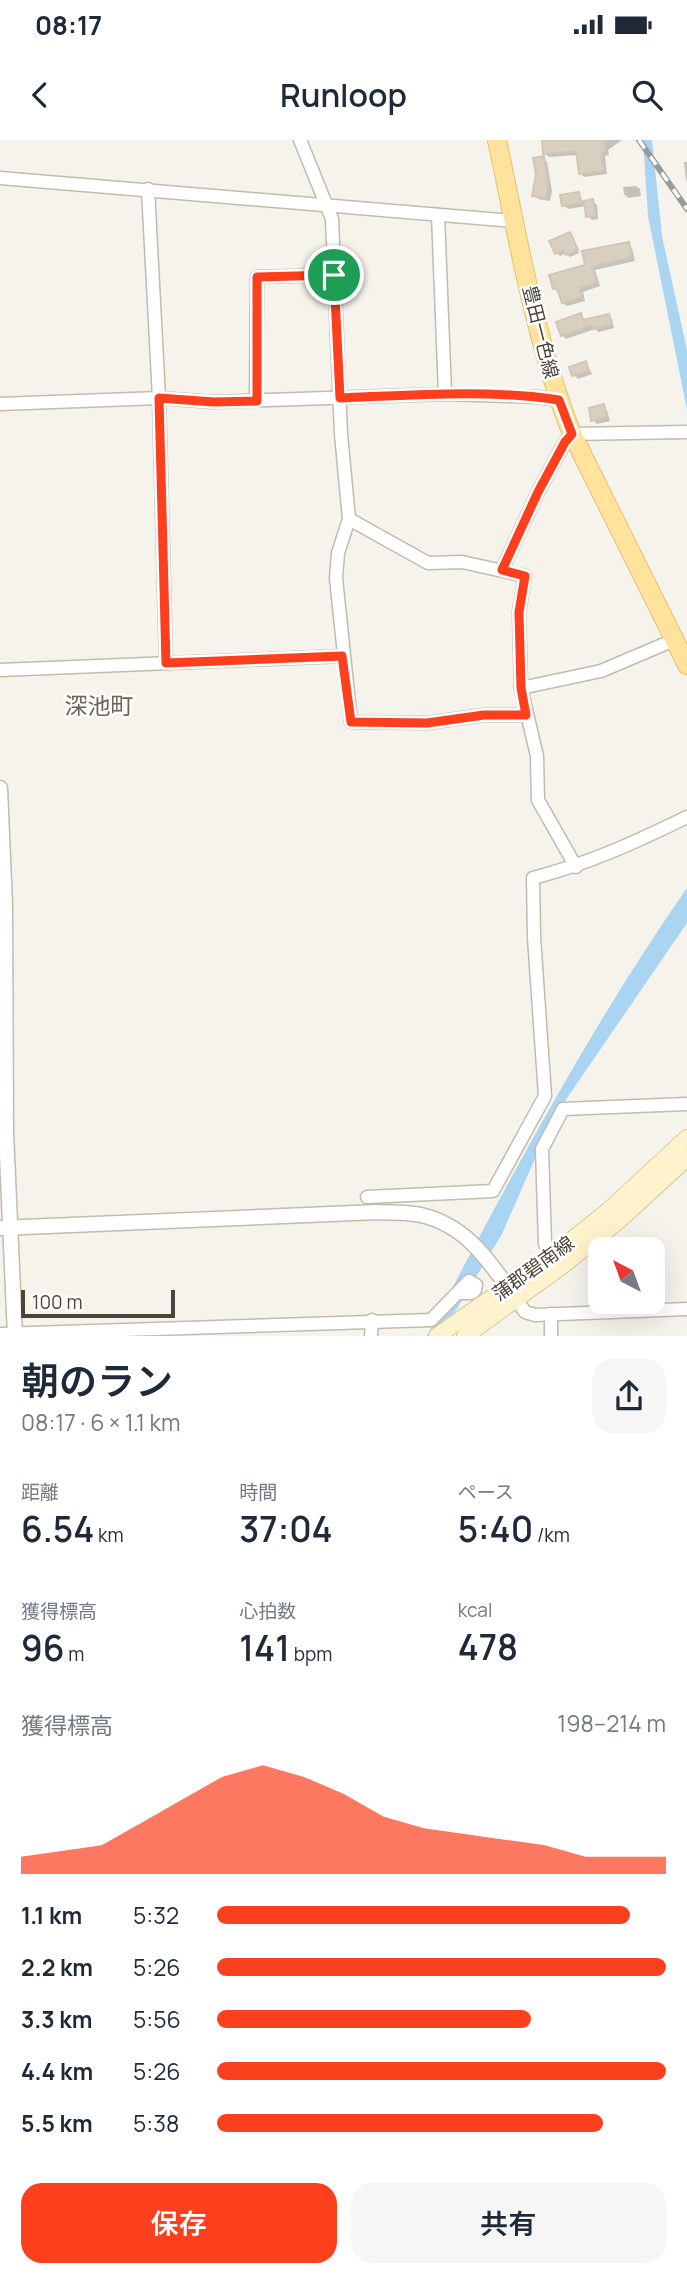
<!DOCTYPE html>
<html lang="ja">
<meta charset="utf-8">
<style>
:root{--surface:#fff;--page:#f6f6f7;--text:#1f2937;--muted:#747a83;--accent:#fc3f1d}
body{margin:0;font-family:Manrope,"Noto Sans JP",sans-serif;background:var(--page);color:var(--text);height:100vh;display:flex;flex-direction:column;font-size:26px;white-space:nowrap}
*{box-sizing:border-box;margin:0}
p{font-size:23px;color:var(--muted)}
.icon{flex:none;width:38px;height:38px;fill:none;stroke:currentColor;stroke-width:2;stroke-linecap:round;stroke-linejoin:round}
.map{position:relative;height:1196px;overflow:hidden}
.panel{display:flex;flex-direction:column;background:var(--surface);flex:1}
.panel>*{flex:none}
.needle{width:46px;rotate:319deg}
.buttons{position:absolute;left:588px;top:1097px;display:grid;gap:14px}
.buttons a{display:grid;place-items:center;width:77px;height:77px;border-radius:14px;background:var(--surface);box-shadow:0 7px 28px #0002;font-size:35px}
.scale{position:absolute;left:21px;bottom:18px;width:154px;box-sizing:border-box;padding-left:7px;border:4px solid #4b4439;border-top:0;font-size:19px;line-height:24px;white-space:nowrap;color:#4b4439;-webkit-text-stroke:5px #fff;paint-order:stroke}
.pin{position:absolute;display:grid;place-items:center;width:60px;height:60px;color:#fff;margin:-30px;border:4px solid #fff;border-radius:50%;box-shadow:0 2px 7px #0007}
.round{display:grid;place-items:center;flex:none;width:74px;height:74px;border-radius:21px;background:var(--page)}
.summary{display:flex;align-items:center;justify-content:space-between;height:119px;padding:0 21px}
h1{font-size:38px;font-weight:600;line-height:52px}
.metrics{display:grid;grid-template-columns:repeat(3,1fr);gap:10px;height:119px;padding:7px 21px}
.metrics div{display:grid;align-content:center}
.metrics b{font-size:35px;font-weight:600}
.metrics small{font-size:19px;font-weight:400}
.metrics p{font-size:19px}
.chart{height:196px;padding:14px 21px}
.chart p{display:flex;justify-content:space-between}
.chart svg{width:100%;height:126px;margin-top:7px;fill:var(--accent);opacity:.7}
.cta{display:flex;gap:14px;margin-top:auto;padding:14px 21px}
.cta a{flex:1;height:80px;border-radius:21px;background:var(--accent);color:#fff;font-size:28px;font-weight:600;line-height:80px;text-align:center}
.cta a+a{background:var(--page);color:var(--text)}
ul{padding:0 21px;list-style:none;font-size:23px}
li{display:grid;grid-template-columns:112px 84px 1fr;align-items:center;height:52px}
li i{height:18px;border-radius:9px;background:var(--accent)}
.status{display:flex;justify-content:space-between;align-items:center;height:49px;padding:0 35px;background:var(--surface);direction:ltr}
.status svg{height:19px;fill:currentColor}
header{display:flex;justify-content:space-between;align-items:center;height:91px;padding:0 21px;background:var(--surface);font-size:32px;font-weight:600}
.map>svg:first-child{display:block}
.water{fill:#a9d4f2}
.shadow{fill:#0003}
.building{fill:#d8cfc1;stroke:#d3c7b4;stroke-width:2}
.lines{fill:none;stroke-linecap:round;stroke-linejoin:round}
.minor-casing{stroke:#c2bbae;stroke-width:15}
.tertiary-casing{stroke:#c2bbae;stroke-width:17}
.secondary-casing{stroke:#d6c79b;stroke-width:18}
.primary-casing{stroke:#e6c16a;stroke-width:20}
.minor{stroke:#fff;stroke-width:12}
.tertiary{stroke:#fff;stroke-width:14}
.secondary{stroke:#fff3cd;stroke-width:16}
.primary{stroke:#ffe39c;stroke-width:18}
.rail-casing{stroke:#9a9a9a;stroke-width:6}
.rail{stroke:#fff;stroke-width:3.5;stroke-dasharray:10;stroke-linecap:butt}
.route-casing{stroke:#fff;stroke-width:14}
.route{stroke:#fc3f1d;stroke-width:9}
.labels{text-anchor:middle;dominant-baseline:central;stroke-width:5;stroke-linejoin:round;paint-order:stroke}
.street-label{font-size:19px;fill:#4b4439;stroke:#fff}
.quarter-label{font-size:23px;fill:#6e6250;stroke:#fff}
</style>
<div class="status"><b>08:17</b><svg viewBox="0 0 49 12"><path d="M0 12V9h3v3zM5 12V6h3v6zM10 12V3h3v9zM15 12V0h3v12zM26 1h20v11H26zM47 4h2v5h-2z"/></svg></div>
<header><svg class="icon" aria-label="back" viewBox="0 0 24 24"><path d="M15 5l-7 7 7 7"/></svg>Runloop<svg class="icon" aria-label="search" viewBox="0 0 24 24"><circle cx="10" cy="10" r="6"/><path d="M15 15l6 6"/></svg></header>
<div class="map">
<svg width="687" height="1196" viewBox="0 0 687 1196">
<rect width="100%" height="100%" fill="#f6f3ec"/>
<g class="water">
<polygon points="643,0 652,0 662,96 687,210 687,270 648,76"/>
<path d="M687,748V783L567,958L545,996L502,1094L441,1195L427,1196C508,1042 588,890 687,748Z"/>
</g>
<g class="shadow">
<polygon points="552,0 622,0 608,10 609,15 605,16 607,34 584,37 580,33 578,15 549,17 545,14"/>
<polygon points="543,18 547,22 552,51 550,61 538,59 534,55"/>
<polygon points="684,22 687,22 687,41 686,40"/>
<polygon points="636,46 640,49 641,56 628,58 624,54 623,47"/>
<polygon points="579,54 584,63 593,61 597,65 598,79 592,80 588,76 586,66 568,69 564,65"/>
<polygon points="569,94 579,113 570,117 566,113 560,116 557,113"/>
<polygon points="628,104 632,108 635,121 595,130 600,146 583,152 585,161 567,166 563,163 555,148 588,126"/>
<polygon points="581,175 585,181 608,176 612,179 614,188 599,192 595,189 566,199 562,195"/>
<polygon points="586,223 592,234 578,239 574,235"/>
<polygon points="603,266 607,270 610,281 597,284 593,280"/>
</g>
<g class="building">
<polygon points="542,0 604,0 606,11 601,12 604,31 579,34 576,11 543,14"/>
<polygon points="544,16 548,46 546,58 532,56 536,34 533,18"/>
<polygon points="579,52 581,63 562,66 560,55"/>
<polygon points="593,59 595,75 586,77 584,61"/>
<polygon points="570,92 578,110 566,115 563,110 555,114 549,101"/>
<polygon points="629,102 632,117 592,127 597,143 580,148 582,157 562,163 557,148 553,149 549,135 585,125 582,111"/>
<polygon points="581,173 583,180 609,174 612,185 593,189 592,185 561,196 556,182"/>
<polygon points="586,221 589,231 572,236 569,227"/>
<polygon points="604,264 607,277 591,281 589,268"/>
</g>
<g class="lines">
<g class="minor-casing">
<g id="minor">
<polyline points="300,0 332,79 341,294 349,379 338,413 336,438 351,582 427,583 484,575 526,575"/>
<polyline points="0,38 514,81"/>
<polyline points="148,49 159,258 166,523"/>
<polyline points="438,75 445,254"/>
<polyline points="256,260 257,137 334,135"/>
<polyline points="0,264 159,258 213,262 445,254 537,257 559,260"/>
<polyline points="349,379 428,423 462,422 525,436 519,472 521,548 537,616 538,660 576,727"/>
<polyline points="502,430 538,352 565,302 572,294 687,292"/>
<polyline points="0,530 343,516"/>
<polyline points="521,548 601,531 674,500"/>
<path d="M367,1057L493,1051L545,956L534,797L533,738C590,723 634,703 687,677"/>
<polyline points="553,1115 545,1104 542,1009 563,969 687,964"/>
<polyline points="516,1159 525,1172 535,1175 687,1169"/>
<polyline points="551,1174 551,1196"/>
<polyline points="0,1194 431,1180 469,1141 476,1145 475,1150 472,1153 457,1153"/>
<polyline points="371,1196 372,1180"/>
</g>
</g>
<g class="tertiary-casing">
<g id="tertiary">
<polyline points="0,648 5,765 6,992 15,1196"/>
<path d="M0,1088L377,1072C391,1073 407,1072 421,1075C466,1085 489,1121 514,1156"/>
</g>
</g>
<g class="secondary-casing">
<g id="secondary">
<polyline points="437,1196 553,1115 608,1071 687,998"/>
<polyline points="465,1196 562,1126 617,1082 687,1018"/>
</g>
</g>
<g class="primary-casing">
<path id="primary" d="M497,0C518,99 535,200 572,294L687,525"/>
</g>
<use href="#minor" class="minor"/>
<use href="#tertiary" class="tertiary"/>
<use href="#secondary" class="secondary"/>
<use href="#primary" class="primary"/>
<g class="rail-casing">
<polyline id="rail" points="639,0 687,69"/>
</g>
<use href="#rail" class="rail"/>
</g>
<g class="lines">
<g class="route-casing">
<path id="route" d="M334,135L340,258C412,255 487,249 559,260L572,294L565,302L538,352L502,430L525,436L519,472L521,548L526,575H484L427,583L351,582L342,516L166,523L159,258L214,262L257,261V137Z"/>
</g>
<use href="#route" class="route"/>
</g>
<g class="labels">
<g class="street-label">
<text transform="translate(541 192) rotate(76)">豊田一色線</text>
<text transform="translate(533 1128) rotate(-36)">蒲郡碧南線</text>
</g>
<g class="quarter-label">
<text x="99" y="565">深池町</text>
</g>
</g>
</svg>
<div class="buttons">
<a><svg class="needle" viewBox="-14 -14 28 28"><path d="M0-13l5 13h-10z" fill="#e53935"/><path d="M0 13l5-13h-10z" fill="#747a83"/></svg></a>
</div>
<div class="scale">100 m</div>
<div class="pin" style="left:334px;top:135px;background:#1e9e55"><svg class="icon" aria-label="arrive" viewBox="0 0 24 24"><path d="M6 21V4h12l-3 4 3 4H6"/></svg></div>
</div>
<section class="panel">
<div class="summary"><div><h1>朝のラン</h1><p>08:17 · 6 × 1.1 km</p></div><a class="round"><svg class="icon" aria-label="share" viewBox="0 0 24 24"><path d="M12 15V3M7 8l5-5 5 5M5 13v7h14v-7"/></svg></a></div>
<div class="metrics">
<div><p>距離</p><b>6.54<small> km</small></b></div>
<div><p>時間</p><b>37:04</b></div>
<div><p>ペース</p><b>5:40<small> /km</small></b></div>
</div>
<div class="metrics">
<div><p>獲得標高</p><b>96<small> m</small></b></div>
<div><p>心拍数</p><b>141<small> bpm</small></b></div>
<div><p>kcal</p><b>478</b></div>
</div>
<div class="chart"><p><span>獲得標高</span>198–214 m</p>
<svg viewBox="0 0 160 44" preserveAspectRatio="none"><path d="M0 44V38L10 36L20 34L30 26L40 18L50 10L60 6L70 10L80 16L90 24L100 28L110 30L120 32L130 34L140 38L150 38L160 38V44z"/></svg>
</div>
<ul>
<li><b>1.1 km</b>5:32<i style="width:92%"></i></li>
<li><b>2.2 km</b>5:26<i style="width:100%"></i></li>
<li><b>3.3 km</b>5:56<i style="width:70%"></i></li>
<li><b>4.4 km</b>5:26<i style="width:100%"></i></li>
<li><b>5.5 km</b>5:38<i style="width:86%"></i></li>
</ul>
<div class="cta"><a>保存</a><a>共有</a></div>
</section>
